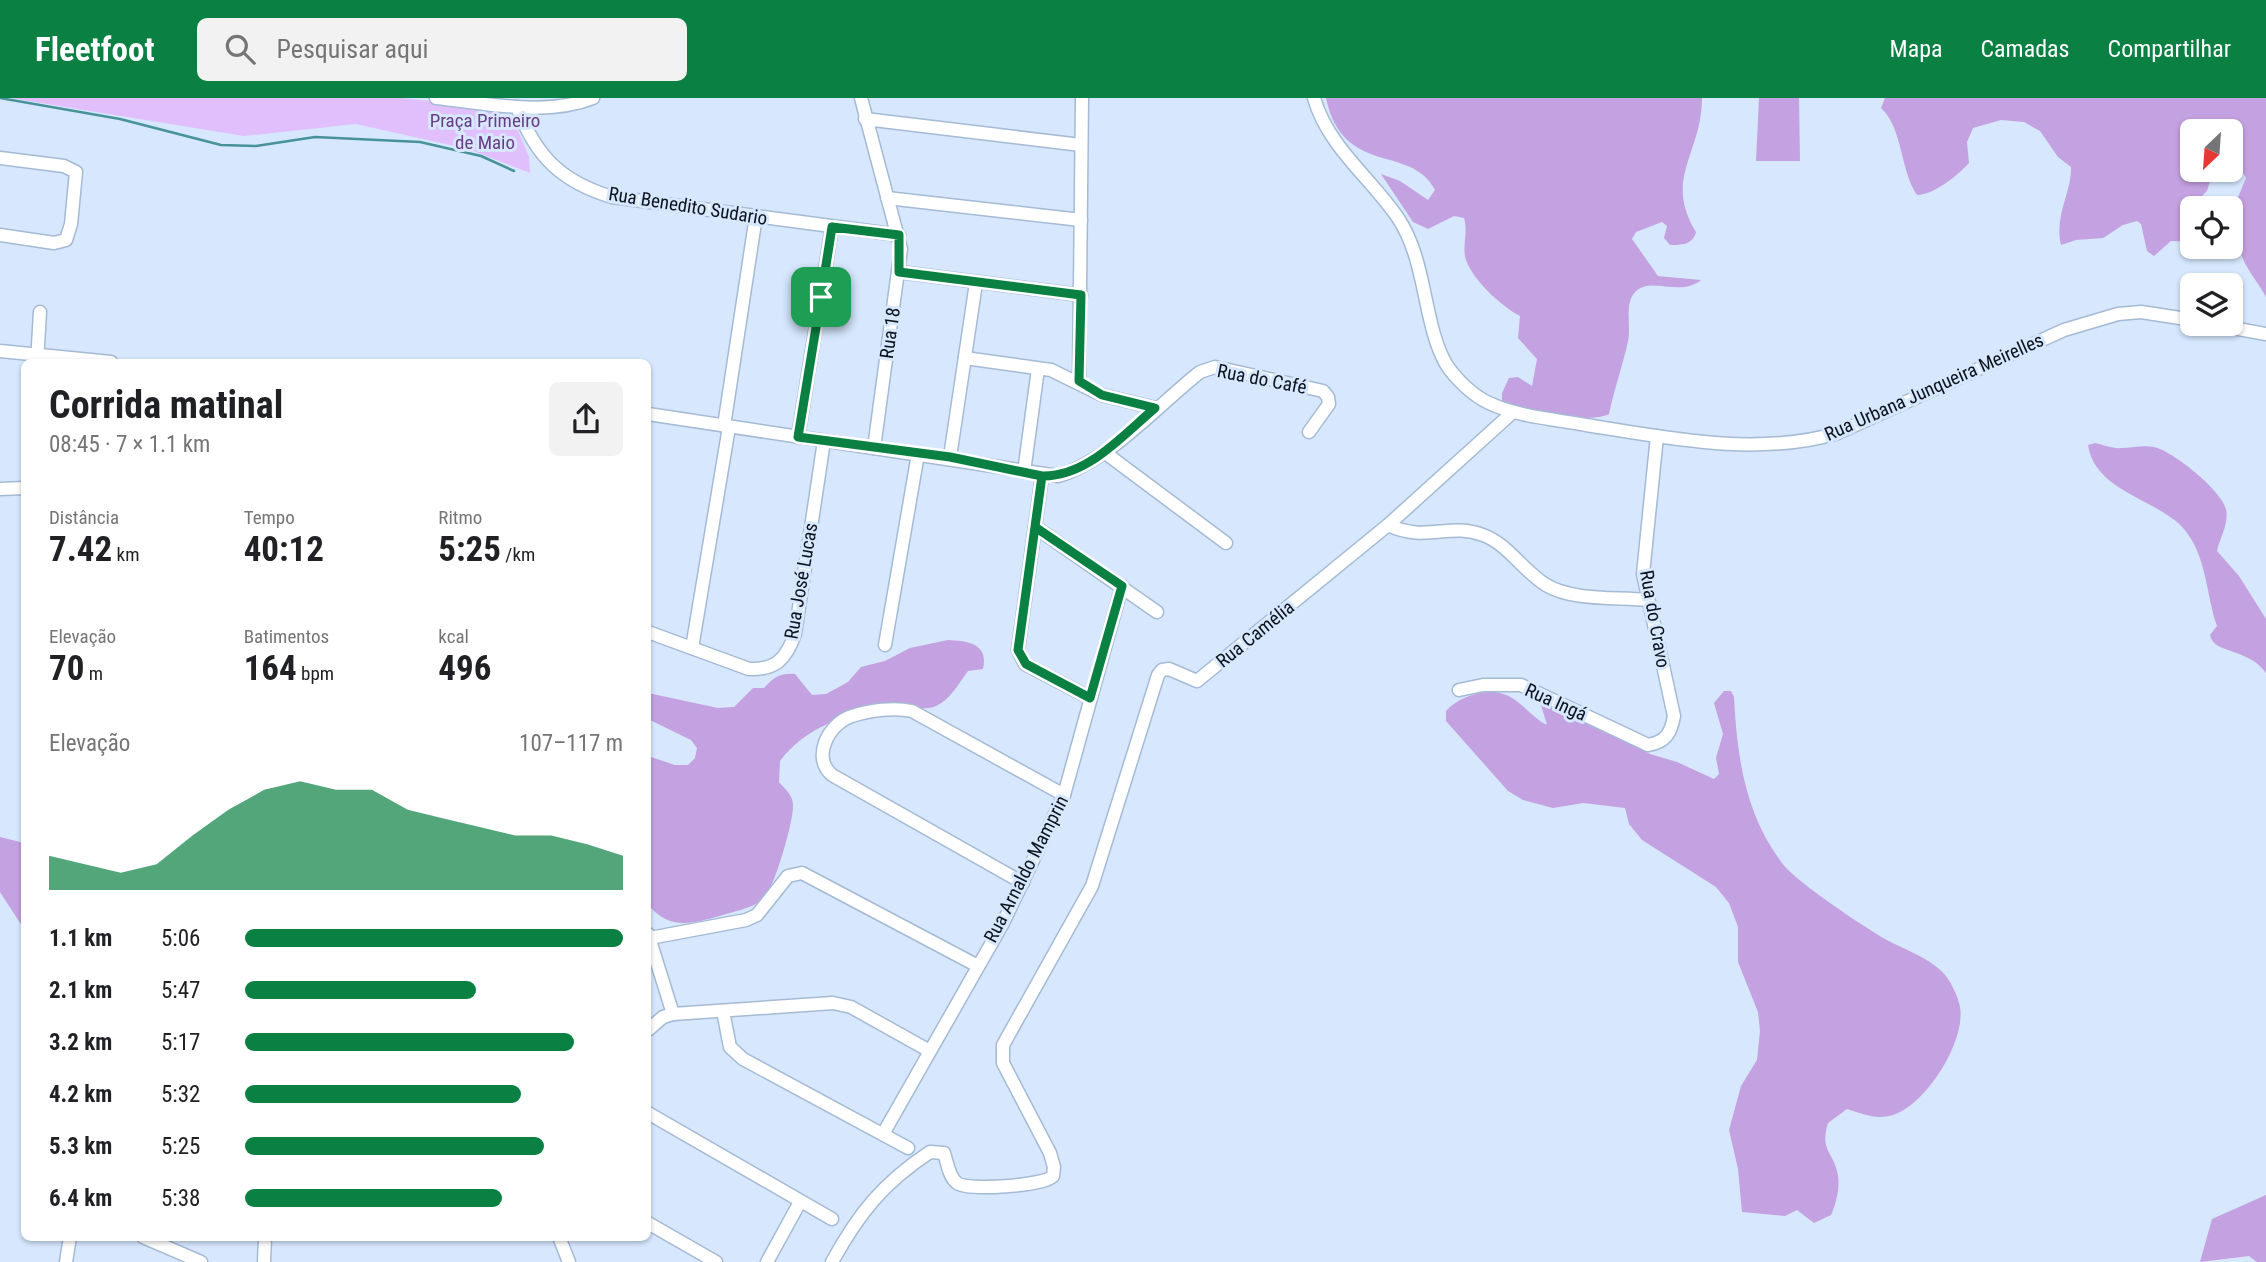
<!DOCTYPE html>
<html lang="pt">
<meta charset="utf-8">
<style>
:root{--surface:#fff;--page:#f2f2f2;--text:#202124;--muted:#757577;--accent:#0b8043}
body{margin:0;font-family:"Roboto Condensed",sans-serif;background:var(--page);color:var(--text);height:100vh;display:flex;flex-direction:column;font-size:26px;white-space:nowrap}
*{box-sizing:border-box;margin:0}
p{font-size:23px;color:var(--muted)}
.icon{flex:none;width:38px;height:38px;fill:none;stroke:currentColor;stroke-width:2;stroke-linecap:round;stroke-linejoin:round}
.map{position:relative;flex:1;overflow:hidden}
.side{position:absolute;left:21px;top:261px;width:630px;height:882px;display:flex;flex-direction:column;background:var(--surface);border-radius:10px;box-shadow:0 2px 5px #0004}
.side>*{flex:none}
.needle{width:46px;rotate:205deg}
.buttons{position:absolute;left:2180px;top:21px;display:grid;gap:14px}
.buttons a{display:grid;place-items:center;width:63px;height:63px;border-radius:10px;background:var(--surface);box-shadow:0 2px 5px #0004;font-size:35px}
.pin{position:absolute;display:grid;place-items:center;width:60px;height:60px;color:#fff;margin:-30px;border-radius:14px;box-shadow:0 4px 10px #0006}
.round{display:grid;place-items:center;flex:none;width:74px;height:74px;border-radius:10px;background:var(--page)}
.overview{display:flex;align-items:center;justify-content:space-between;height:119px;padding:0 28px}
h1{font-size:38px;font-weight:700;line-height:52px}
.figures{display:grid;grid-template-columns:repeat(3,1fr);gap:10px;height:119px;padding:7px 28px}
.figures div{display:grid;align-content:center}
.figures b{font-size:35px;font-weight:700}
.figures small{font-size:19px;font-weight:400}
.figures p{font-size:19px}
.chart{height:196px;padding:14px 28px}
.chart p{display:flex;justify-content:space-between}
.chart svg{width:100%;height:126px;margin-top:7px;fill:var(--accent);opacity:.7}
ul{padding:0 28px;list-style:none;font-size:23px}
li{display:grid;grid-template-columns:112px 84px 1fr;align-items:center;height:52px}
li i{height:18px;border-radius:9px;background:var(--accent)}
header{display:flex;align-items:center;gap:42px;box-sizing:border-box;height:98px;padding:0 35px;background:var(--accent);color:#fff}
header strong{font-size:33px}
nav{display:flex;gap:38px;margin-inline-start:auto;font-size:24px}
.search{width:490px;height:63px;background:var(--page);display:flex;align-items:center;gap:18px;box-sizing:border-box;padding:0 24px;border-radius:10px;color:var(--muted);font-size:26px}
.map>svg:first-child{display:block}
.green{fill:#e1bffd}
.forest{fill:#c4a1e0}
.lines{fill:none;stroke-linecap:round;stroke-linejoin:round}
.stream{stroke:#48929a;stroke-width:2.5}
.minor-casing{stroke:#a5bad5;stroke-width:15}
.minor{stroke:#fff;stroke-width:12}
.route-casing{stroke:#fff;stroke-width:14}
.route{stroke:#0b8043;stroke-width:9}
.labels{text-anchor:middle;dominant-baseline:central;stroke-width:6;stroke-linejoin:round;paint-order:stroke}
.park-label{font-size:19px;fill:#693c87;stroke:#d6e7fe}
.street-label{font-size:19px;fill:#0c131d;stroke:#d6e7fe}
</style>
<header>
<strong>Fleetfoot</strong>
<div class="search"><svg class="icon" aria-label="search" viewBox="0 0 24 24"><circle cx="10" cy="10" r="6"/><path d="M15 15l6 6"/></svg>Pesquisar aqui</div>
<nav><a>Mapa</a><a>Camadas</a><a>Compartilhar</a></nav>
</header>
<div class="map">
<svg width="2266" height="1164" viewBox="0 0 2266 1164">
<rect width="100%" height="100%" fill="#d6e7fe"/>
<polygon class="green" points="10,0 401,0 491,9 514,23 529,59 530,75 468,51 356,26 244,38"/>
<g class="forest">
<path d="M1326,0H1702C1702,56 1663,80 1696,134C1693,147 1681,147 1670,147L1664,140L1667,128L1662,124L1636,134L1632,141L1658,178L1701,182C1683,197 1659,183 1643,189C1621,197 1632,227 1628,243C1623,267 1614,291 1609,316C1586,327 1526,312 1502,303V295L1509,280L1518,279L1532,288L1537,261L1518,240L1520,218C1502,209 1469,179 1465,158C1463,145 1468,133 1464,120L1454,118L1428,131L1413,124L1381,76L1400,83L1428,102L1435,92C1411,45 1343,80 1326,0Z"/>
<polygon points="1759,0 1799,0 1800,63 1756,63"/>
<path d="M1885,0H2266V199C2257,182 2243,168 2239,149C2236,133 2242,120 2236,104L2246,80L2231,55V33H2193V59L2183,70L2210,83L2207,93L2190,110L2193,115V144L2171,143L2154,158L2147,153L2141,126L2137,123L2123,127L2103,140L2076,142L2061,147C2054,117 2072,94 2071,69L2058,59L2040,33L2024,24L2001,22L1973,30L1967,44L1969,65C1958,77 1934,97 1917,97C1900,72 1903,30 1881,10Z"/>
<path d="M2095,345C2104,347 2113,351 2122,350C2132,350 2143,347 2154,349C2173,353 2222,393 2226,411C2229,426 2220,439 2217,453L2239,478L2266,521V575C2249,550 2213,556 2210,537L2217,528C2206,497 2207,458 2184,431C2158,401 2095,394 2088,347Z"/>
<path d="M948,542C967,543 989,545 983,571L968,573C959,585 950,602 936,608C921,614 904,607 888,608C850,613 803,631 780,663L779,684C785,691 793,697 793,707C794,722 775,787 765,799C754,810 739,812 726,816C696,825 669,834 648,806V658L675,667H688L695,660L697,650L691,642L648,621V595L718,610L734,609L753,590H764C774,579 781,575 795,576L812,597L826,596L848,584L861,569L885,563L910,550Z"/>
<path d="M1724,593H1731L1734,599C1737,659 1745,716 1782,765C1796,784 1863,828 1885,841C1905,852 1939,863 1950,884C1954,891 1959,902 1960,909C1966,943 1926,1007 1893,1017C1876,1022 1863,1016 1847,1011L1828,1025C1819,1054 1835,1055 1838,1078C1840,1090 1836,1106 1831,1117L1814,1125L1797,1112L1785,1118L1742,1114L1738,1071L1729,1032L1741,988L1757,962L1760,933L1758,914L1738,864V829L1729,805L1716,789L1642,742L1629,726L1625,710L1583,705L1553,710L1523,702L1508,693L1446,623V613C1460,597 1492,587 1512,600C1525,608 1533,620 1547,627L1541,607L1543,603L1584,618L1650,656L1677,664L1714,681L1719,676L1716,660L1723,636L1714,605Z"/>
<polygon points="0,739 24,745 24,831 0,794"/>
<polygon points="2266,1097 2266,1164 2257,1164 2249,1158 2200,1164 2212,1121"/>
</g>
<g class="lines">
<polyline class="stream" points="0,0 120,21 221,47 256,48 315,39 420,44 481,58 514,73"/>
<g class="minor-casing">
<g id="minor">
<path d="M436,0C486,5 545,19 593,0"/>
<polyline points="861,0 901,151 874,350"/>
<path d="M1314,0C1328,49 1371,80 1398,120C1427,163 1423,226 1446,266C1455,280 1473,298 1489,305C1519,319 1554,321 1586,327C1668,340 1757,359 1838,335L2064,232L2118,216L2141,214L2193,222"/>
<path d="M517,9C536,59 562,84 612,99L899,137"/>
<polyline points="865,21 1081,47"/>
<polyline points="0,60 64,68 76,74 71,126 66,142 54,145 0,137"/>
<polyline points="887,100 1081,122"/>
<polyline points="899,174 1081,197"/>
<polyline points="2211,226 2266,236"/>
<polyline points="0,253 111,264"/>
<polyline points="965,260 1051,272 1102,297 1155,310"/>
<polyline points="37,264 40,214"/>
<polyline points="1079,283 1082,0"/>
<path d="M648,316L1058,378C1109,363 1158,307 1200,274L1215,269L1323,293L1328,299L1329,306L1309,334"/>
<polyline points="724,328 756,118"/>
<polyline points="798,339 832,129"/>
<polyline points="1104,354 1226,445"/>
<polyline points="950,359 976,185"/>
<polyline points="1024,374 1038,271"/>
<polyline points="1042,378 1018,552 1025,566 1090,600"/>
<polyline points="0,391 24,390"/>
<path d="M1388,427C1426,445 1449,424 1483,437C1508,446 1523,473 1546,487C1573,503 1616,499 1647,502"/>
<polyline points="1035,429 1157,514"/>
<path d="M648,534L749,571C776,572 786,561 795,536L824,343"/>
<polyline points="885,547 918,356"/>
<polyline points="692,550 729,329"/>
<path d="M1459,592L1483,587H1521L1648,647C1666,644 1671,635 1674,618L1643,476L1657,338"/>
<path d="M1023,785L832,677C811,659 829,625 852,618C870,612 894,609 912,613L1064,697"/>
<polyline points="648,836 673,916"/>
<polyline points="650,840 746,822 757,817 788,778 802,775 976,867"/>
<polyline points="723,913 730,949 743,961 908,1050"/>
<polyline points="648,932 663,919 673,916 833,905 851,909 928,952"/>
<polyline points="648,1015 832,1121"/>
<polyline points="883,1036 1003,825 1064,697 1122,488"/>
<polyline points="648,1125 716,1164"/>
<polyline points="143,1139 201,1164"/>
<polyline points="559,1139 569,1164"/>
<polyline points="66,1164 70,1139"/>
<polyline points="264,1164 265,1139"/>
<polyline points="767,1164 800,1104"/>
<path d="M832,1164C859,1115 883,1085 930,1054L944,1055C947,1064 949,1079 957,1085C967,1093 1044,1088 1053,1078L1054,1069L1050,1055L1003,965V947L1092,788L1158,577L1162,572L1169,571L1197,583L1388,427L1513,314"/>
</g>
</g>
<use href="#minor" class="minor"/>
</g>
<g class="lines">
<g class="route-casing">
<path id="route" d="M821,199L798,339L950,359L1042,378L1018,552L1026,566L1090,600L1122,488L1035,429L1042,378C1087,379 1122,338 1155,310L1102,297L1079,283L1081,197L899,174V137L832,129L821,199"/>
</g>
<use href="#route" class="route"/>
</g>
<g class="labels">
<g class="park-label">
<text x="485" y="22">Praça Primeiro<tspan x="485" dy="22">de Maio</tspan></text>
</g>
<g class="street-label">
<text transform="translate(688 108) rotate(9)">Rua Benedito Sudario</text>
<text transform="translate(890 235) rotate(-82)">Rua 18</text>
<text transform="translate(1262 281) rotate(11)">Rua do Café</text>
<text transform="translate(1934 289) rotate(-24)">Rua Urbana Junqueira Meirelles</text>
<text transform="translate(801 483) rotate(-80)">Rua José Lucas</text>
<text transform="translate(1655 521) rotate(80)">Rua do Cravo</text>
<text transform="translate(1255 536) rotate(-39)">Rua Camélia</text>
<text transform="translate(1556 604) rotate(24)">Rua Ingá</text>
<text transform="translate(1026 771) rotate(-63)">Rua Arnaldo Mamprin</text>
</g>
</g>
</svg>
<div class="buttons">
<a><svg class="needle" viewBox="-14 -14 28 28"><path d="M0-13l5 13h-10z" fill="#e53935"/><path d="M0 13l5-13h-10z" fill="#757577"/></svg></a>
<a><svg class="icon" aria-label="locate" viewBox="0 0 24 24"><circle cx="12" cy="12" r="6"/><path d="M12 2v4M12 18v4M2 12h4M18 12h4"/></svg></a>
<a><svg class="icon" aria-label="layers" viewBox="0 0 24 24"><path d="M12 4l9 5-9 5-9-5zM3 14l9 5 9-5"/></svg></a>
</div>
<div class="pin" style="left:821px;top:199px;background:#1e9e55"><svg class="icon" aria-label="arrive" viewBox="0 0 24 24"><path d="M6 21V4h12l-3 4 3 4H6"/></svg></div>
<section class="side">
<div class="overview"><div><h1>Corrida matinal</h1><p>08:45 · 7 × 1.1 km</p></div><a class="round"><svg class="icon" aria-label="share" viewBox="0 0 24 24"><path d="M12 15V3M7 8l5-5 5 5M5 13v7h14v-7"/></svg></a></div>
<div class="figures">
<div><p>Distância</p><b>7.42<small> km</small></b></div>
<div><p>Tempo</p><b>40:12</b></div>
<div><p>Ritmo</p><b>5:25<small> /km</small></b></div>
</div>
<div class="figures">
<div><p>Elevação</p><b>70<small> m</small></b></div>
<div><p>Batimentos</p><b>164<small> bpm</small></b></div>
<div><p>kcal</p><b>496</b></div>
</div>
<div class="chart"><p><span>Elevação</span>107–117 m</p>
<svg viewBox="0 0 160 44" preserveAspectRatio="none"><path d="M0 44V32L10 35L20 38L30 35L40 25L50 16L60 9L70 6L80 9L90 9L100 16L110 19L120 22L130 25L140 25L150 28L160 32V44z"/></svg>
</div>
<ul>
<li><b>1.1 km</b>5:06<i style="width:100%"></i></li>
<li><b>2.1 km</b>5:47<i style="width:61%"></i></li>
<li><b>3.2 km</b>5:17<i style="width:87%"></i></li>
<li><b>4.2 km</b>5:32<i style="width:73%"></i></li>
<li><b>5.3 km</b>5:25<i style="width:79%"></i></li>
<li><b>6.4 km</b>5:38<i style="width:68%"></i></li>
</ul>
</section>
</div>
